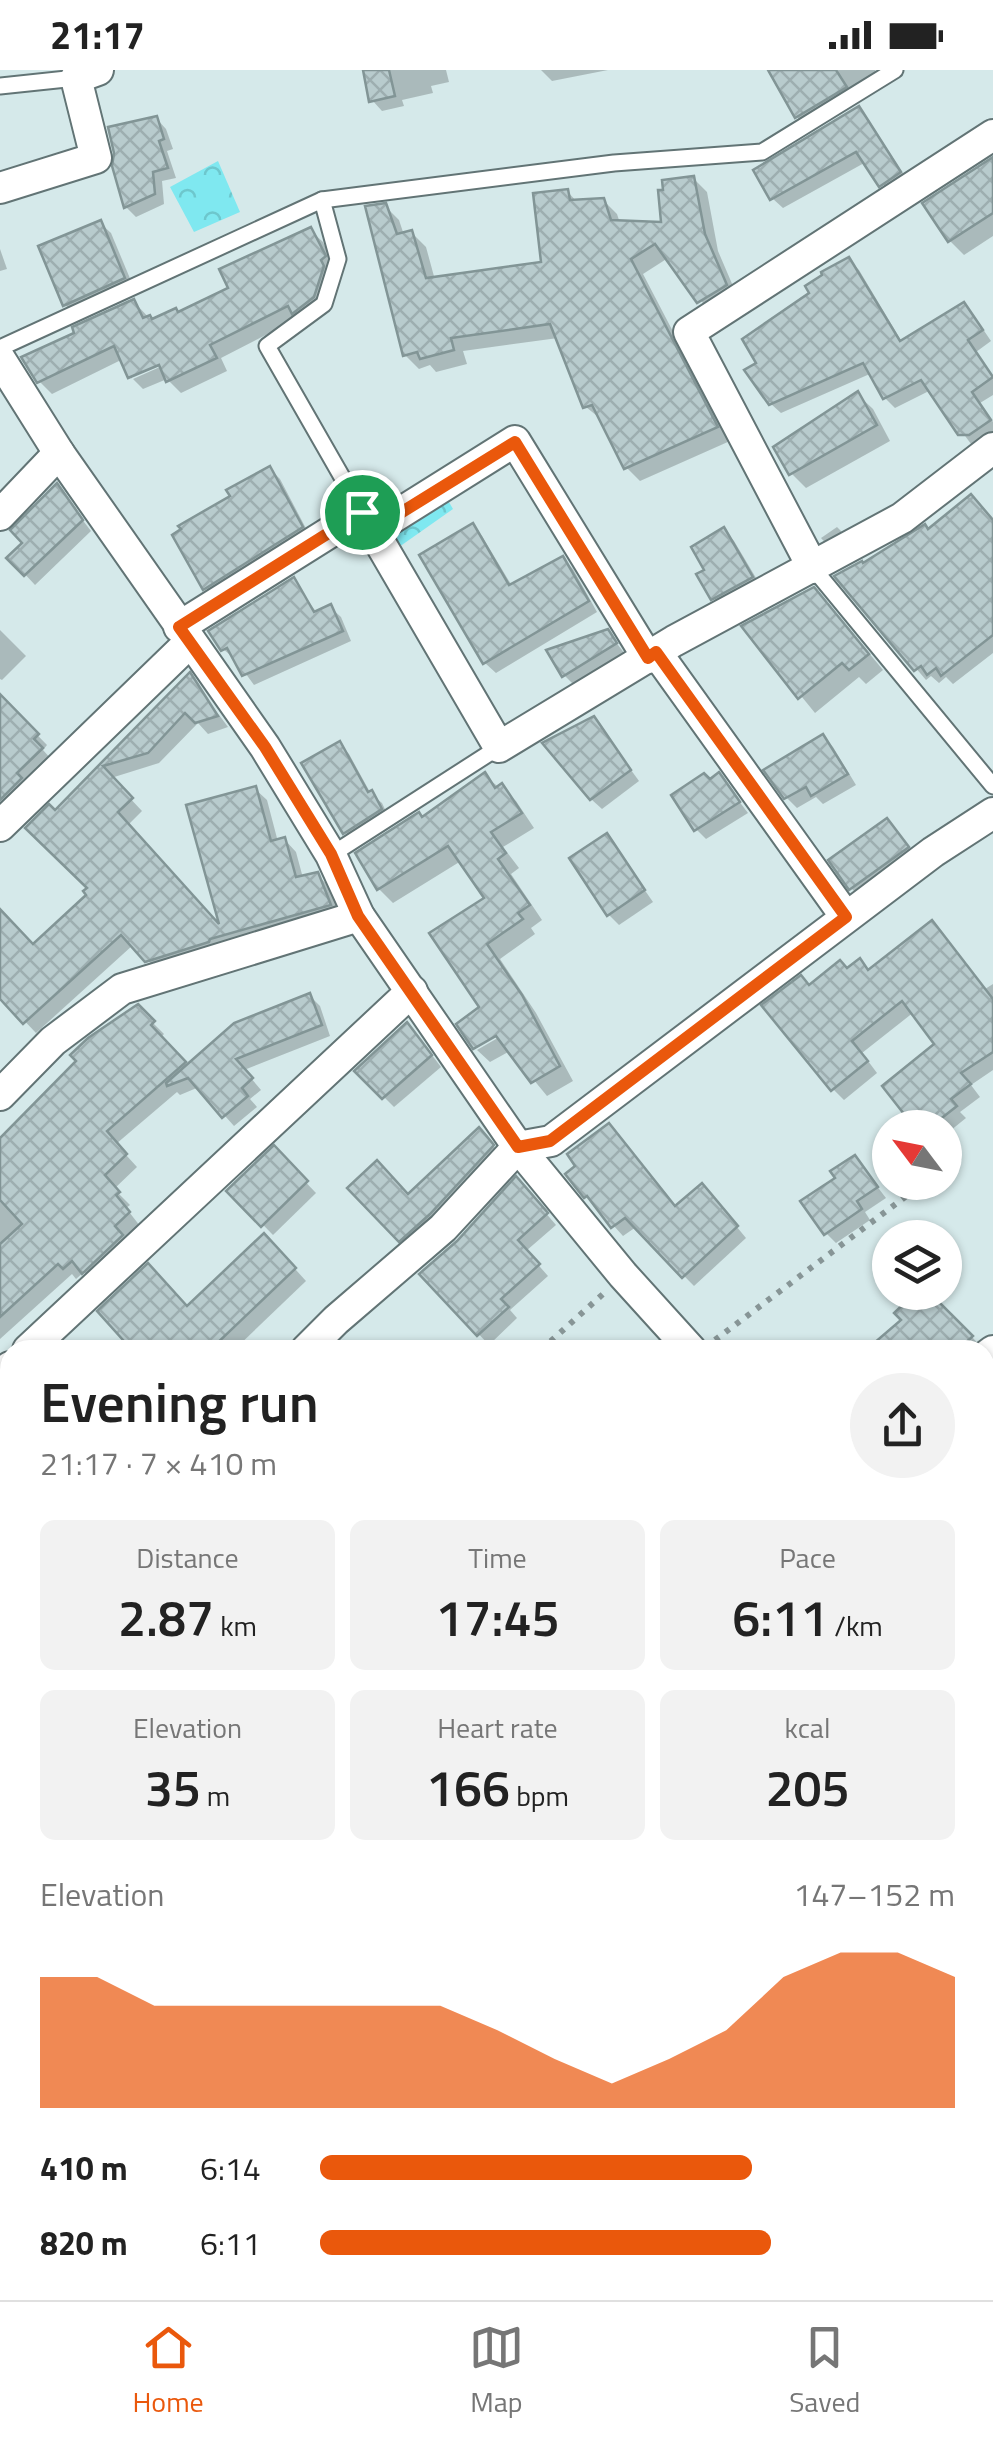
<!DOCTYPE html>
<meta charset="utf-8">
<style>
:root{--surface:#fff;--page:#f2f2f2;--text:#222;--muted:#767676;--line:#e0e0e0;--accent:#ea580c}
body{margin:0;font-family:"Titillium Web",sans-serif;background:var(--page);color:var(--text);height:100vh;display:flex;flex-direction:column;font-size:38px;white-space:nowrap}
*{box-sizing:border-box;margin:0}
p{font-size:32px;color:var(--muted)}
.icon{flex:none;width:55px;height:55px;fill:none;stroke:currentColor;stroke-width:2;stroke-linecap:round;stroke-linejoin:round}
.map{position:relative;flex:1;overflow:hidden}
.drawer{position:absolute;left:0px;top:1270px;width:995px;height:960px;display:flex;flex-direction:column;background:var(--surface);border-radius:30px 30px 0 0;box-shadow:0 2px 8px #0004}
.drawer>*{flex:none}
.needle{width:65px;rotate:302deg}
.buttons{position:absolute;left:872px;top:1040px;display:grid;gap:20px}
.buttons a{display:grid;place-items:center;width:90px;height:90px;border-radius:50%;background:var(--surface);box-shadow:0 2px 8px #0004;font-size:50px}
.pin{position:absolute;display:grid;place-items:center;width:85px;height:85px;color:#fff;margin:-42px;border:5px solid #fff;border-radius:50%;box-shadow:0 2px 10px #0007}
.round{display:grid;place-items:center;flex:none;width:105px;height:105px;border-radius:52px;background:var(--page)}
.summary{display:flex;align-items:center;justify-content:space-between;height:170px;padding:0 40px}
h1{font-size:55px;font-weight:600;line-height:75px}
.figures{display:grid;grid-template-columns:repeat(3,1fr);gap:15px;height:170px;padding:10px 40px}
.figures div{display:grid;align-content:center;border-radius:15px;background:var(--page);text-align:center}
.figures b{font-size:50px;font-weight:600}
.figures small{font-size:28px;font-weight:400}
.figures p{font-size:28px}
.chart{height:280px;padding:20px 40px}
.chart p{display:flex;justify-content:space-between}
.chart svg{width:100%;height:180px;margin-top:10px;fill:var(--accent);opacity:.7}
ul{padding:0 40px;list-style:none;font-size:32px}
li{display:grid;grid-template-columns:160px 120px 1fr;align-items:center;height:75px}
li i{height:25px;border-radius:12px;background:var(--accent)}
.status{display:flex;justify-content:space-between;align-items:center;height:70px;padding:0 50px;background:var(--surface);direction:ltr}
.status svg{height:28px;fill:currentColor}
.tab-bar{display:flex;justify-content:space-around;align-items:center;height:140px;border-top:2px solid var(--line);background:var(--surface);font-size:28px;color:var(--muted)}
.tab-bar a{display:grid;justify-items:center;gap:5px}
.tab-bar .on{color:var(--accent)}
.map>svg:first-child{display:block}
.park{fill:url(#park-crowns)}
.shadow{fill:#0003}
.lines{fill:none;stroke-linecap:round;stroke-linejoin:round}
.river{stroke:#3caeb6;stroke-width:58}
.building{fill:url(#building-cross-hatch);stroke:#829596;stroke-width:2.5}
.service-casing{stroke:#627475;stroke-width:19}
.minor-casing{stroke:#627475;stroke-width:34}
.primary-casing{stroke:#627475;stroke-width:51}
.path{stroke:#879596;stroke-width:6;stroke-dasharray:5 8;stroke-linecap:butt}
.service{stroke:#fff;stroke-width:15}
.minor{stroke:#fff;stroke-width:30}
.primary{stroke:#fff;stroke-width:48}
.route-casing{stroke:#fff;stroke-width:20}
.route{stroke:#ea580c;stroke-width:12}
</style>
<div class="status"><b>21:17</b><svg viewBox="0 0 49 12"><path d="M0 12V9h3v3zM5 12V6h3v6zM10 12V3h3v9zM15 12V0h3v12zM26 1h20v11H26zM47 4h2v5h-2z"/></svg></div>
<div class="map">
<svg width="993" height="2230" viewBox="0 0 993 2230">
<defs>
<pattern id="park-crowns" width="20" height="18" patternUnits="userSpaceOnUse" patternTransform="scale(2.5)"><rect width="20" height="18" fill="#7fe8f0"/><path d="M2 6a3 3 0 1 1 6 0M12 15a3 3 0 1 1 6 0" fill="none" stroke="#6dc7cd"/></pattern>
<pattern id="building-cross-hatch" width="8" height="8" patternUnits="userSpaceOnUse" patternTransform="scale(2.5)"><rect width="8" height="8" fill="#b8cbcd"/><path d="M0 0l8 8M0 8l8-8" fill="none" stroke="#9daeb0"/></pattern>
</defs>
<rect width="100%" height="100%" fill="#d5e9ea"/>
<g class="park">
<polygon points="218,91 240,142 194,162 170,117"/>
<polygon points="442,420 453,439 399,477 386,457"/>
</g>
<g class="shadow">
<polygon points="365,0 446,0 449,12 431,16 433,23 402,30 404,36 382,41 372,30"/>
<polygon points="541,0 608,0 552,11"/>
<polygon points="771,0 875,0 878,5 805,55 797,47"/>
<polygon points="858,39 868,49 909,113 891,125 866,92 783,138 772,128"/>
<polygon points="156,48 166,59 173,79 167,81 176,108 162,111 164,134 136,147 126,137"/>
<polygon points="993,90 993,166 964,185 950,171"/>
<polygon points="693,108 707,122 718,181 739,230 713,246 668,188 643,204 730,371 640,411 626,397 602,350 586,337 558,268 463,281 467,294 436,302 430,295 419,299 405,285 385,136 399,150 404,165 412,163 426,177 435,210 544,194 567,121 577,132 603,130 617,144 620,153 664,154"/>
<polygon points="100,153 111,163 134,218 76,245 65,235 42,177"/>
<polygon points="310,160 323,172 336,200 326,239 299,248 221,288 227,301 181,323 167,309 143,319 133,309 171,292 169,288 132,304 132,309 123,289 52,324 39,311 77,264 134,232 153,252 179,244 232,220"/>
<polygon points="0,179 7,199 0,201"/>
<polygon points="849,190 859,200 902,272 964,235 974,246 991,271 976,282 993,306 993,325 980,333 993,352 993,365 974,378 931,320 895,338 885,328 872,303 781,343 770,333 760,294 812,224"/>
<polygon points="857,324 873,339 890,371 806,418 791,403"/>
<polygon points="270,399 280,409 311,468 216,528 205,518 233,427"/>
<polygon points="57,417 91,461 35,515 10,488 26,473"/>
<polygon points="993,452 993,583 953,614 946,607 939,613 931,606 926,610 838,507 929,462"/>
<polygon points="472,456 482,466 512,516 563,489 573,499 597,542 496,603 485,593 422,485"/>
<polygon points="837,457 847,467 832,480 821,468"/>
<polygon points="724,460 734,471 762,518 723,538 713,528"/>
<polygon points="293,510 317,543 330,537 341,547 351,571 254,615 235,589 223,579"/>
<polygon points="829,535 883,600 866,614 859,607 815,643 745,557"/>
<polygon points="0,560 26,586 2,610 0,609"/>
<polygon points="608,562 625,584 574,615 564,605"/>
<polygon points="190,606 228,657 208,664 198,653 159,693 111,708 142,741 128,755 223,861 255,719 267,730 278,772 285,770 296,782 303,808 317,805 329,816 341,846 159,902 133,875 36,963 0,925 0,842 33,877 89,825 90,818 55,744"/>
<polygon points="0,627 47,675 43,680 51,689 0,750"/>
<polygon points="594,649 639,711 602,739 591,729"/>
<polygon points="823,667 833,677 856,715 823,734 816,727 797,738 786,727"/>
<polygon points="339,674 349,684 371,724 382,733 390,750 355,772 345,762"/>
<polygon points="719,705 748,743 706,769 696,759 710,712"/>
<polygon points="485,706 516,731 534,758 503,777 519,798 511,804 542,850 531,858 535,864 500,889 536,943 573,1011 547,1026 510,981 490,992 477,980 508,962 482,938 488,829 461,791 393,833 379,819 423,749"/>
<polygon points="897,762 917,788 861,828 851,818"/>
<polygon points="607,766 653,832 619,855 609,845"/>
<polygon points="848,901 985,919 993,914 993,1000 971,1015 980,1027 960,1042 966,1048 945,1065 945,1058 918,1058 937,974 914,942 862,983 877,1003 844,1030 833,1019 810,917"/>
<polygon points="310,926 320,936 330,966 244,1000 261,1020 250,1029 257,1037 234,1056 199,1017 180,1025 177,1022 116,1074 137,1097 114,1119 130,1135 126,1138 140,1156 96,1214 84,1202 76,1209 72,1204 0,1269 0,1072 137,937 164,964 160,968 188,997"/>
<polygon points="409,955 441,997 394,1037 358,1001"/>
<polygon points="489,1070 502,1087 410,1180 351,1118 408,1127"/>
<polygon points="274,1079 316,1123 273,1165 230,1121"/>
<polygon points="855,1088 886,1128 865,1142 870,1150 836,1173 826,1163 838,1109"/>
<polygon points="568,1105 676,1138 712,1127 746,1168 694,1216 636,1157 623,1166"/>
<polygon points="526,1120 556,1155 526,1181 548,1206 510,1240 517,1248 489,1275 422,1204"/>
<polygon points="276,1178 306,1211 234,1280 135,1280"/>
<polygon points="959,1253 984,1280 870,1280"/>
<polygon points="802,1273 809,1280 795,1280"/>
<polygon points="10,1439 10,1561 0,1570 0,1448"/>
<polygon points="993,1485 993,1512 985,1503 985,1491"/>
<polygon points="985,1560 993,1563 993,1603 985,1609"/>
<polygon points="0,1597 6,1597 10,1600 10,1706 7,1709 0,1702"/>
<polygon points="993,1650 993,1742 985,1748 985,1655"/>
<polygon points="993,1878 993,1989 985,1992 985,1915 992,1912 985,1896 985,1882"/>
<polygon points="10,1998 10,2117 0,2109 0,2040 8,2029 0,2020 0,2010"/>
<polygon points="0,2202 10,2209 10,2220 25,2220 38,2230 0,2230"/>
<polygon points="985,2203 989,2230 815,2230 815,2227 824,2226 823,2220 985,2220"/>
<polygon points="150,2220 184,2220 176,2230 164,2230"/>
<polygon points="383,2220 454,2220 452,2230 380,2230"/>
</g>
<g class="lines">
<g class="river">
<polyline points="985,1850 993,1844"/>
<polyline points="0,1975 10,1965"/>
</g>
</g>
<g class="building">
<polygon points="363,0 389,0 395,26 369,32"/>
<polygon points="768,0 836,0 847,17 795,48"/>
<polygon points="859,36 901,102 879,117 856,82 770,130 753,100"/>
<polygon points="157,46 164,69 159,71 168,98 153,102 155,124 124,138 112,96 114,83 108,57"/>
<polygon points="993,87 993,143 948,172 922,133"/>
<polygon points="694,106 705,164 727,215 697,233 655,174 631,189 718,357 624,399 592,335 583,338 550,254 451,268 454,280 420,289 417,282 403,286 365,136 386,133 397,164 412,160 426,208 541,192 533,123 568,119 570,130 604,128 611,150 661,152 658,120 663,120 662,110"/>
<polygon points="101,150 125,208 63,236 38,176"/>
<polygon points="311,157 326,186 321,190 324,196 314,227 292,244 288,236 210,275 217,288 166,312 159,295 128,308 114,276 37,313 21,287 74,263 72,257 134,229 143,248 150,245 152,249 176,238 178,242 228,218 219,199"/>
<polygon points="849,187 900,271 964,232 983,260 968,270 993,307 972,322 991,350 969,365 958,365 921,310 883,329 863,293 769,335 744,300 756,293 742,269 809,223 805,216 822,205 821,202"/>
<polygon points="858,321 877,355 789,405 773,377"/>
<polygon points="270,396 303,457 203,520 172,465 181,459 178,456 230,426 226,420"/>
<polygon points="57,413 83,450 24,506 6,488 22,473 10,460"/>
<polygon points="971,424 993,450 993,565 941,606 936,598 927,605 921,596 914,601 834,506 862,491 863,493 925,454 928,459"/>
<polygon points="473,453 509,515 563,486 589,531 483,594 419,485"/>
<polygon points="724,457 753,507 711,530 696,504 704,500 691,477"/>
<polygon points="294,507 314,542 331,534 343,561 242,606 227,578 221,581 208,561"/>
<polygon points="814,517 869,584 849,600 842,593 798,629 741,556"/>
<polygon points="608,559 617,573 562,607 546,580"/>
<polygon points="190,602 218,646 195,653 185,643 148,683 103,696 133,728 118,742 219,854 186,735 256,716 271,771 285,767 296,807 318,802 331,835 210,869 209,872 145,892 121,865 23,954 0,929 0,839 33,874 86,825 83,821 87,818 25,758 49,734 55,740"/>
<polygon points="0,624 39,664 34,669 43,678 17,703 22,708 0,730"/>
<polygon points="594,646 631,700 590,730 542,673"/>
<polygon points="823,664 848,704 811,726 806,717 784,729 763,700"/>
<polygon points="340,671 368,722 372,720 382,739 343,764 301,693"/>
<polygon points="485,702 495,718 502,713 522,743 491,762 506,783 498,789 530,835 518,843 523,849 487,874 522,925 560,996 531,1013 496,966 473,979 456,954 479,937 429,863 484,828 448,776 377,820 355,783 419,742 422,747"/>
<polygon points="719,702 740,732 694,761 671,725 704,703 710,709"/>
<polygon points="887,748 909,777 849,820 828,790"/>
<polygon points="607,763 645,820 607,846 569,788"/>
<polygon points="932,850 993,929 993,982 961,1003 971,1014 951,1029 957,1036 929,1058 915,1058 882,1016 934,974 902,931 852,971 868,991 831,1021 761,935 801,905 809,915 840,890 847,898 860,888 868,900"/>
<polygon points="310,923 322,955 236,989 253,1008 242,1018 248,1026 222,1048 188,1008 167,1016 166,1013 234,953"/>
<polygon points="138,934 155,951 151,955 186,992 107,1061 127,1084 105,1105 120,1122 116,1125 130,1142 115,1156 123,1165 82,1204 72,1191 63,1199 58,1194 0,1247 0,1174 22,1154 0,1130 0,1068 76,991 70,985 88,968"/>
<polygon points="407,952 432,985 382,1029 354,1001"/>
<polygon points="609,1053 675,1136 702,1113 738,1156 682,1208 625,1148 611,1158 587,1126 584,1128 565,1104 575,1096 567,1084"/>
<polygon points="479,1057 494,1075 430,1144 399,1172 347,1118 377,1090 408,1124"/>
<polygon points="274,1075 308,1111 261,1157 226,1121"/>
<polygon points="855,1085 878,1117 857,1131 862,1139 824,1165 800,1131 835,1108 830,1101"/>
<polygon points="516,1106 548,1143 518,1170 540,1194 501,1229 509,1237 477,1266 419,1204 457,1171"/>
<polygon points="264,1163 296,1198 210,1280 132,1280 97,1241 148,1193 187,1236"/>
<polygon points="916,1222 929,1222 973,1266 958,1280 866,1280 901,1250 894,1243"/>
</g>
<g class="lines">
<g class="service-casing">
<g id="service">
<polyline points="0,16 76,8"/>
<polyline points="322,130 338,189 324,234 267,276 362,442"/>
<polyline points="0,278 322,130 614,93 762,82 895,0"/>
<polyline points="813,498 993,716"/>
<polyline points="331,785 499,677"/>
</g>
</g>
<g class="minor-casing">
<g id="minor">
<polyline points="0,118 96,88 76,8 98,0"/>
<polyline points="0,289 59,383 265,677 331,785 359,846 518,1077 623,1205 691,1280"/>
<polyline points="0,445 59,383"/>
<polyline points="373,460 515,371 648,588"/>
<polyline points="813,498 689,262 993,65"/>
<polyline points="179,557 362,442 499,677 674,571 902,448 993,378"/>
<polyline points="656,582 846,847"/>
<polyline points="0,756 190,572"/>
<polyline points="0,1025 53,971 122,919 359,846"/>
<polyline points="28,1280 412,921"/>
<polyline points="306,1280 336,1250 443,1158 518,1077 551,1071 933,782 993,743"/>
<polyline points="985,1287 993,1281"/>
<polyline points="0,1306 10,1297"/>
<polyline points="0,1368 10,1378"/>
<polyline points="985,1532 993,1543"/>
<polyline points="0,1577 10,1567"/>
<polyline points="985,1625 993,1620"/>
<polyline points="0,1839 10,1829"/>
<polyline points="985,2004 993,2004"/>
<polyline points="985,2129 993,2168"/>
<polyline points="179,2230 186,2220"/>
<polyline points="653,2230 654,2220"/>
</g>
</g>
<g class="primary-casing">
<g id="primary">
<polyline points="0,2144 10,2152"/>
<polyline points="102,2220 116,2230"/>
</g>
</g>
<g class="path">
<polyline points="945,1097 965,1083"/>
<polyline points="715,1270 925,1112"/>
<polyline points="541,1280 603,1224"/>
</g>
<use href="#service" class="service"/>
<use href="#minor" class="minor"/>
<use href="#primary" class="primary"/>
</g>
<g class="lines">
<g class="route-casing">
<polygon id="route" points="515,372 648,588 656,582 846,847 550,1071 518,1077 358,846 331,784 265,677 179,557 362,442 373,460"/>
</g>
<use href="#route" class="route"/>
</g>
</svg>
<div class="buttons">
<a><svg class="needle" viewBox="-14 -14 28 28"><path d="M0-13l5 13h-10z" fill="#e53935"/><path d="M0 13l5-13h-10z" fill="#767676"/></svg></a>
<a><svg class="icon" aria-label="layers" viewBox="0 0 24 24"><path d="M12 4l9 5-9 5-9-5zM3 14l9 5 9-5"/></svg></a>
</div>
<div class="pin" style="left:362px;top:442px;background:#1e9e55"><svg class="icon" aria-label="arrive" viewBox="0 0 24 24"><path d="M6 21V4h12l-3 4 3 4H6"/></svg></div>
<section class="drawer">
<div class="summary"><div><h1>Evening run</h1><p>21:17 · 7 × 410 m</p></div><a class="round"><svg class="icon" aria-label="share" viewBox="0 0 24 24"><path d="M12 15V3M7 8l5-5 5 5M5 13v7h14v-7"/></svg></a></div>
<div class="figures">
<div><p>Distance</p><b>2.87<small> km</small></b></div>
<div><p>Time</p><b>17:45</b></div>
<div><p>Pace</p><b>6:11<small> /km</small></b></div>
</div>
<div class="figures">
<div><p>Elevation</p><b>35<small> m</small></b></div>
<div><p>Heart rate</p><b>166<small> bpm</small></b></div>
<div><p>kcal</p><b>205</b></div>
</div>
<div class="chart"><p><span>Elevation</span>147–152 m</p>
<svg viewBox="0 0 160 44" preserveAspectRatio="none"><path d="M0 44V12L10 12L20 19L30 19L40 19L50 19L60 19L70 19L80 25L90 32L100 38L110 32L120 25L130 12L140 6L150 6L160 12V44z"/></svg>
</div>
<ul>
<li><b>410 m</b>6:14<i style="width:68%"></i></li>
<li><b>820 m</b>6:11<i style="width:71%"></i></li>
</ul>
</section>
</div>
<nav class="tab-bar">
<a class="on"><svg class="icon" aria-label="home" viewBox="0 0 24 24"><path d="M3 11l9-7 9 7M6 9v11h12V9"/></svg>Home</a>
<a><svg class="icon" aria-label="map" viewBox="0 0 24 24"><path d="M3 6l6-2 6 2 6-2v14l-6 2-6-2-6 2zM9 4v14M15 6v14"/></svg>Map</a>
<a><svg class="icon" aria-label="saved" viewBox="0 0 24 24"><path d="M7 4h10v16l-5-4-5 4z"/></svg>Saved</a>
</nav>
